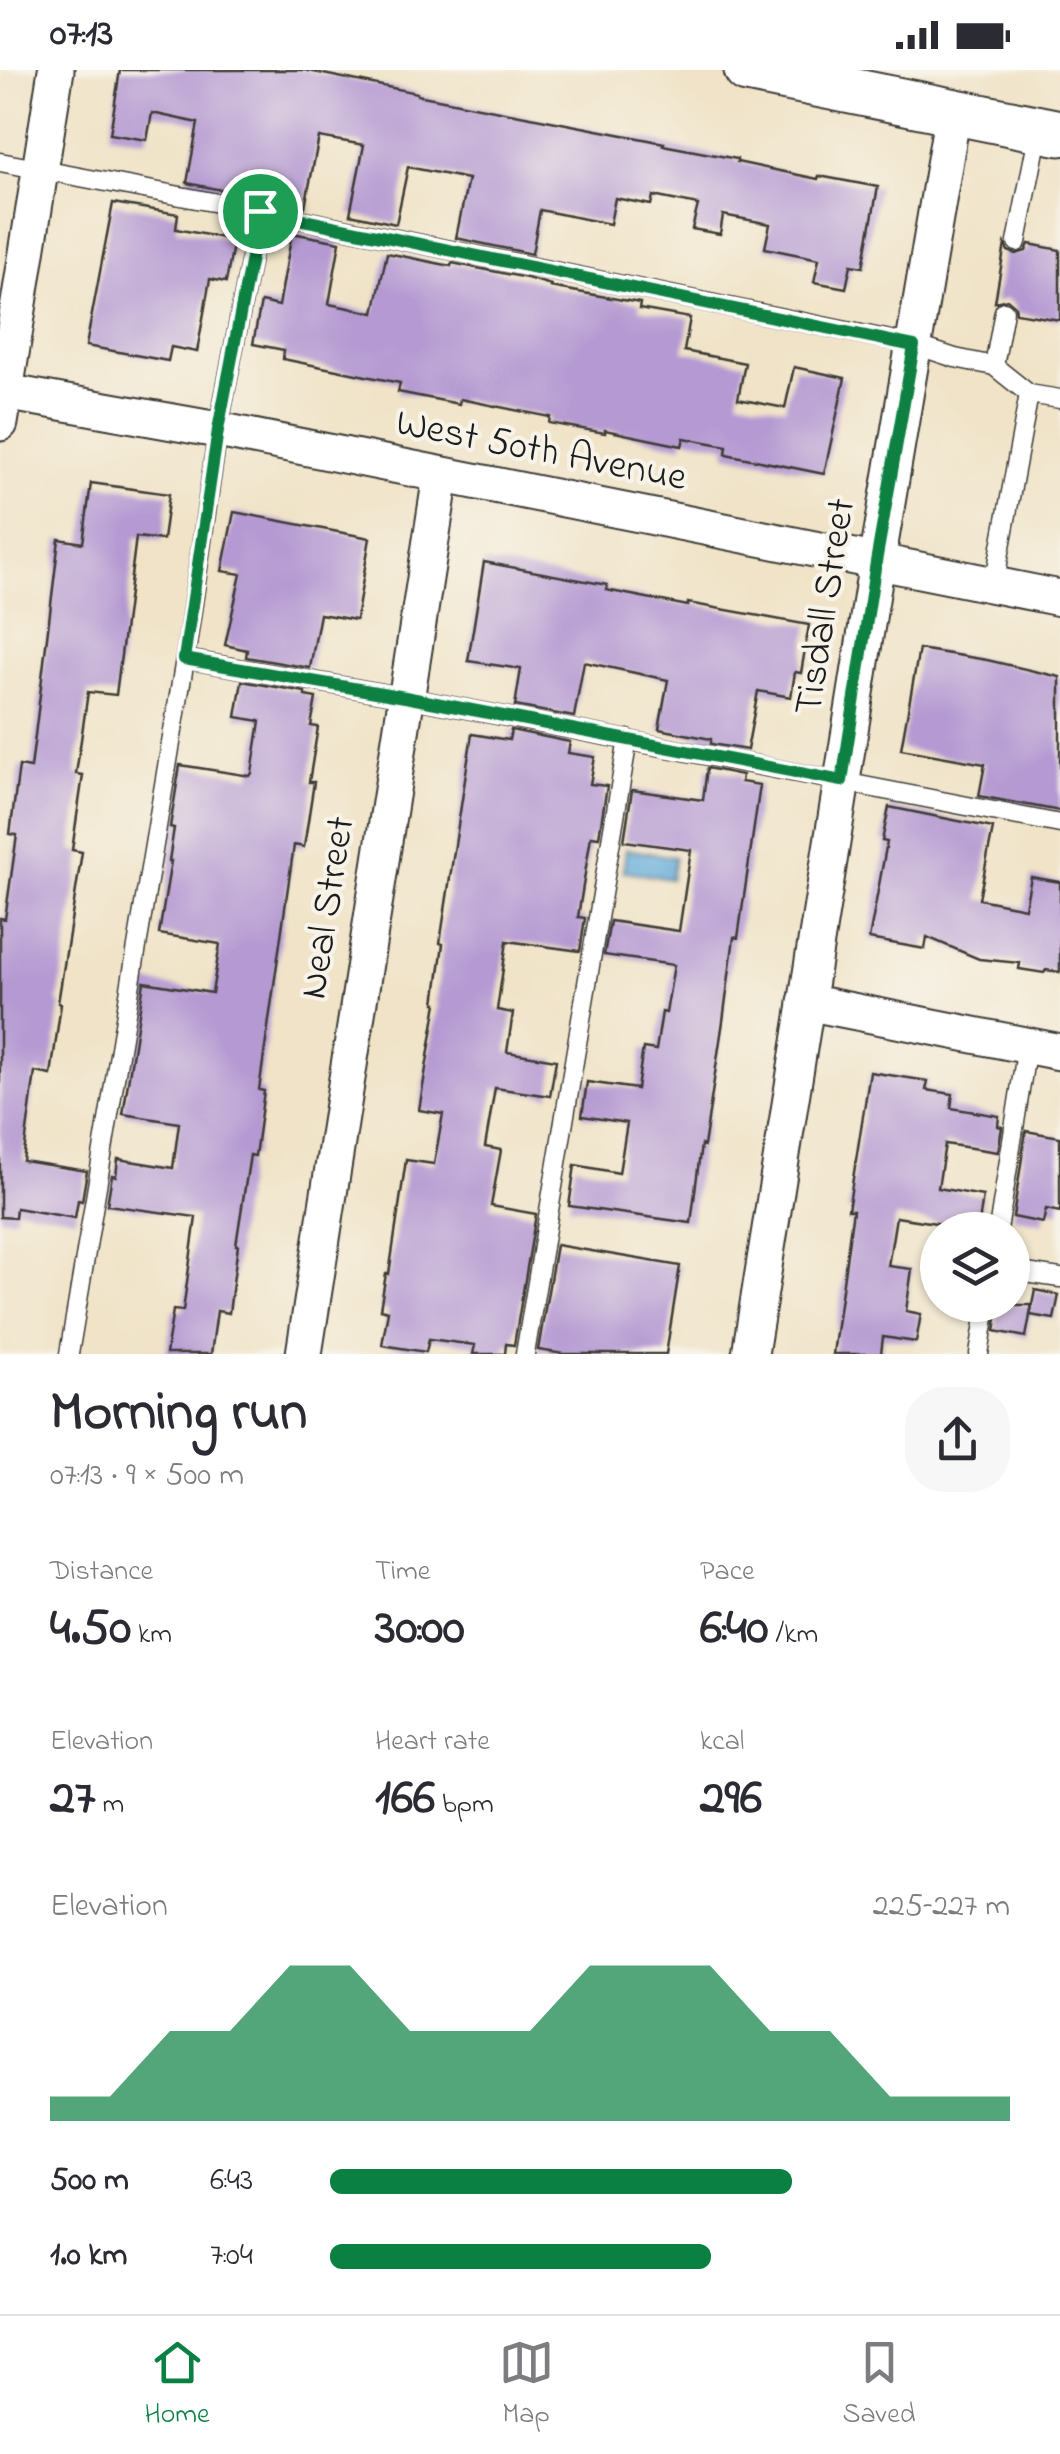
<!DOCTYPE html>
<meta charset="utf-8">
<style>
:root{--surface:#fff;--page:#f7f7f7;--text:#2b2b33;--muted:#7c7c81;--line:#e1e1e2;--accent:#0b8043}
body{margin:0;font-family:"Indie Flower",sans-serif;background:var(--page);color:var(--text);height:100vh;display:flex;flex-direction:column;font-size:38px;white-space:nowrap}
*{box-sizing:border-box;margin:0}
p{font-size:32px;color:var(--muted)}
.icon{flex:none;width:55px;height:55px;fill:none;stroke:currentColor;stroke-width:2;stroke-linecap:round;stroke-linejoin:round}
.map{position:relative;height:1284px;overflow:hidden}
.sheet{display:flex;flex-direction:column;background:var(--surface);flex:1}
.sheet>*{flex:none}
.tools{position:absolute;left:920px;top:1142px;display:grid;gap:20px}
.tools a{display:grid;place-items:center;width:110px;height:110px;border-radius:50%;background:var(--surface);box-shadow:0 2px 8px #0004;font-size:50px}
.pin{position:absolute;display:grid;place-items:center;width:85px;height:85px;color:#fff;margin:-42px;border:5px solid #fff;border-radius:50%;box-shadow:0 2px 10px #0007}
.round{display:grid;place-items:center;flex:none;width:105px;height:105px;border-radius:40px;background:var(--page)}
.summary{display:flex;align-items:center;justify-content:space-between;height:170px;padding:0 50px}
h1{font-size:55px;font-weight:700;line-height:75px}
.metrics{display:grid;grid-template-columns:repeat(3,1fr);gap:15px;height:170px;padding:10px 50px}
.metrics div{display:grid;align-content:center}
.metrics b{font-size:50px;font-weight:700}
.metrics small{font-size:28px;font-weight:400}
.metrics p{font-size:28px}
.chart{height:280px;padding:20px 50px}
.chart p{display:flex;justify-content:space-between}
.chart svg{width:100%;height:180px;margin-top:10px;fill:var(--accent);opacity:.7}
ul{padding:0 50px;list-style:none;font-size:32px}
li{display:grid;grid-template-columns:160px 120px 1fr;align-items:center;height:75px}
li i{height:25px;border-radius:12px;background:var(--accent)}
.status{display:flex;justify-content:space-between;align-items:center;height:70px;padding:0 50px;background:var(--surface);direction:ltr}
.status svg{height:28px;fill:currentColor}
.tabs{display:flex;justify-content:space-around;align-items:center;height:140px;border-top:2px solid var(--line);background:var(--surface);font-size:28px;color:var(--muted)}
.tabs a{display:grid;justify-items:center;gap:5px}
.tabs .selected{color:var(--accent)}
.map>svg:first-child{display:block}
.water{fill:#60aad8;stroke:#3e637a;stroke-width:2.5}
.building{fill:#b499d2}
.lines{fill:none;stroke-linecap:round;stroke-linejoin:round}
.service-casing{stroke:#3c3a36;stroke-width:21}
.minor-casing{stroke:#3c3a36;stroke-width:39}
.tertiary-casing{stroke:#3c3a36;stroke-width:49}
.service{stroke:#fff;stroke-width:18}
.minor{stroke:#fff;stroke-width:35}
.tertiary{stroke:#fff;stroke-width:45}
.route-casing{stroke:#fff;stroke-width:20}
.route{stroke:#0b8043;stroke-width:12}
.labels{text-anchor:middle;dominant-baseline:central;stroke-width:8;stroke-linejoin:round;paint-order:stroke}
.street-label{font-size:40px;fill:#1c1c1c;stroke:#f7f3e8}
</style>
<div class="status"><b>07:13</b><svg viewBox="0 0 49 12"><path d="M0 12V9h3v3zM5 12V6h3v6zM10 12V3h3v9zM15 12V0h3v12zM26 1h20v11H26zM47 4h2v5h-2z"/></svg></div>
<div class="map">
<svg width="1060" height="1284" viewBox="0 0 1060 1284">
<rect width="100%" height="100%" fill="#f7f3e8"/>
<filter id="ink" filterUnits="userSpaceOnUse"><feTurbulence type="fractalNoise" baseFrequency=".01" numOctaves="2"/><feDisplacementMap in="SourceGraphic" scale="20" xChannelSelector="R" yChannelSelector="G"/><feConvolveMatrix kernelMatrix="1 2 1 2 8 2 1 2 1" color-interpolation-filters="sRGB"/></filter>
<filter id="wash" filterUnits="userSpaceOnUse"><feTurbulence type="fractalNoise" baseFrequency=".0048" numOctaves="4" result="noise"/><feDisplacementMap in="SourceGraphic" scale="40" xChannelSelector="R" yChannelSelector="G"/><feGaussianBlur stdDeviation="2.25" result="paint"/><feColorMatrix in="noise" values="0 0 0 0 0 0 0 0 0 0 0 0 0 0 0 0 0 1.4 0 .05"/><feComposite in="paint" operator="in"/></filter>
<g filter="url(#wash)">
<rect width="100%" height="100%" fill="#f0e3c7"/>
<polygon class="water" points="626,779 675,787 671,809 623,801"/>
<g id="blocks">
<g class="building">
<polygon points="120,0 304,0 417,23 417,25 664,73 663,75 737,89 737,92 818,109 819,106 878,117 863,197 851,195 846,218 814,212 819,189 765,178 770,154 723,145 720,164 692,159 698,135 653,126 651,135 615,128 610,154 540,140 532,184 456,168 468,109 408,97 396,154 350,144 364,75 319,67 305,137 187,113 198,53 152,43 147,70 110,64"/>
<polygon points="113,133 178,144 176,159 234,170 226,212 210,209 197,282 171,277 168,291 86,276"/>
<polygon points="292,163 340,172 329,234 374,243 387,183 451,196 452,193 527,208 551,215 550,217 640,233 639,239 690,248 684,281 745,293 738,329 785,338 794,297 845,308 824,404 726,384 727,376 684,368 682,376 605,360 605,363 549,353 550,347 460,329 459,334 398,322 400,313 283,289 284,280 253,274 261,232 279,236"/>
<polygon points="1005,174 1008,181 1016,184 1026,181 1029,174 1060,180 1060,250 1016,243 1015,236 1007,229 995,232"/>
<polygon points="91,413 169,424 163,470 136,467 116,625 88,622 76,704 83,705 72,780 82,782 58,933 61,934 51,1005 35,1002 23,1091 87,1101 82,1131 78,1130 75,1148 16,1138 15,1148 0,1147 0,848 5,849 17,765 10,764 19,696 31,698 59,469 83,473"/>
<polygon points="234,442 370,468 356,550 320,544 310,598 246,587 247,580 225,575 241,504 222,501"/>
<polygon points="484,492 607,515 606,520 688,536 688,533 809,555 801,603 795,602 791,627 758,621 747,680 711,674 711,669 659,659 668,610 584,592 574,647 515,636 521,599 468,591"/>
<polygon points="919,579 987,590 1060,607 1060,741 979,726 985,694 901,679"/>
<polygon points="242,611 305,622 305,626 316,628 311,656 318,657 309,712 314,712 304,777 294,775 259,1020 264,1021 255,1086 250,1085 236,1175 238,1175 229,1243 217,1241 211,1284 166,1284 173,1240 183,1241 196,1147 107,1135 112,1105 116,1106 118,1089 173,1098 179,1053 123,1044 144,912 212,923 220,874 159,864 171,791 169,791 174,758 170,757 180,695 250,706 252,703 260,651 236,647"/>
<polygon points="511,660 570,672 568,683 595,687 590,714 607,716 599,767 591,766 578,847 585,848 580,881 507,871 497,940 513,943 507,982 556,990 550,1026 495,1018 485,1077 501,1080 491,1136 536,1144 514,1275 506,1274 505,1284 473,1284 475,1275 429,1269 426,1282 382,1275 388,1241 380,1239 386,1204 389,1204 406,1090 434,1094 443,1044 419,1040 437,933 435,933 443,874 440,873 472,664 509,670"/>
<polygon points="707,698 742,705 741,712 760,715 738,868 734,867 723,951 704,1076 701,1075 691,1153 569,1136 575,1095 619,1103 627,1053 582,1046 587,1012 637,1019 643,978 656,980 662,942 666,943 674,895 604,885 610,851 679,861 691,780 624,771 632,720 703,730"/>
<polygon points="889,737 993,758 979,829 1025,838 1031,807 1060,812 1060,902 1046,900 1044,903 1019,899 1020,893 979,889 927,867 925,879 869,869 887,772 882,771"/>
<polygon points="870,1002 928,1011 926,1020 953,1024 951,1038 999,1046 998,1056 1002,1057 998,1082 945,1074 938,1118 983,1126 978,1160 963,1160 942,1157 943,1154 896,1147 888,1196 912,1199 906,1241 921,1244 916,1272 883,1267 881,1284 833,1284 853,1140 848,1140"/>
<polygon points="1026,1061 1060,1067 1060,1142 1046,1139 1043,1153 1013,1147"/>
<polygon points="556,1175 680,1196 666,1284 564,1284 538,1280"/>
<polygon points="1035,1220 1059,1225 1054,1249 1030,1245"/>
<polygon points="999,1235 1032,1235 1026,1267 995,1261"/>
</g>
</g>
</g>
<g filter="url(#ink)">
<use href="#blocks" fill-opacity="0" stroke="#3c3a36" stroke-width="2.5"/>
<g class="lines">
<g class="service-casing">
<g id="service">
<polyline points="0,92 260,141 915,275 955,288 994,296 1029,324 994,515"/>
<polyline points="1017,172 1039,60"/>
<polyline points="994,296 1004,241"/>
<polyline points="1029,324 1060,329"/>
<polyline points="185,589 405,627 1060,754"/>
<polyline points="998,1160 1027,976"/>
<polyline points="1012,1201 1060,1208"/>
<polyline points="69,1284 185,589 218,360 260,141"/>
<polyline points="525,1284 628,669"/>
<polyline points="979,1284 987,1235"/>
</g>
</g>
<g class="minor-casing">
<g id="minor">
<polyline points="5,322 218,360 1060,528"/>
<polyline points="0,353 56,0"/>
<polyline points="806,932 1060,982"/>
<polyline points="304,1284 441,406"/>
<polyline points="750,1284 877,492 953,42"/>
</g>
</g>
<g class="tertiary-casing">
<polyline id="tertiary" points="747,0 1060,63"/>
</g>
<use href="#service" class="service"/>
<use href="#minor" class="minor"/>
<use href="#tertiary" class="tertiary"/>
</g>
</g>
<g class="lines" filter="url(#ink)">
<g class="route-casing">
<polygon id="route" points="260,141 914,276 876,492 842,711 405,627 184,589 218,360"/>
</g>
<use href="#route" class="route"/>
</g>
<g class="labels">
<g class="street-label">
<text transform="translate(541 382) rotate(11)">West 50th Avenue</text>
<text transform="translate(827 537) rotate(-81)">Tisdall Street</text>
<text transform="translate(329 838) rotate(-81)">Neal Street</text>
</g>
</g>
</svg>
<div class="tools">
<a><svg class="icon" aria-label="layers" viewBox="0 0 24 24"><path d="M12 4l9 5-9 5-9-5zM3 14l9 5 9-5"/></svg></a>
</div>
<div class="pin" style="left:260px;top:141px;background:#1e9e55"><svg class="icon" aria-label="arrive" viewBox="0 0 24 24"><path d="M6 21V4h12l-3 4 3 4H6"/></svg></div>
</div>
<section class="sheet">
<div class="summary"><div><h1>Morning run</h1><p>07:13 · 9 × 500 m</p></div><a class="round"><svg class="icon" aria-label="share" viewBox="0 0 24 24"><path d="M12 15V3M7 8l5-5 5 5M5 13v7h14v-7"/></svg></a></div>
<div class="metrics">
<div><p>Distance</p><b>4.50<small> km</small></b></div>
<div><p>Time</p><b>30:00</b></div>
<div><p>Pace</p><b>6:40<small> /km</small></b></div>
</div>
<div class="metrics">
<div><p>Elevation</p><b>27<small> m</small></b></div>
<div><p>Heart rate</p><b>166<small> bpm</small></b></div>
<div><p>kcal</p><b>296</b></div>
</div>
<div class="chart"><p><span>Elevation</span>225–227 m</p>
<svg viewBox="0 0 160 44" preserveAspectRatio="none"><path d="M0 44V38L10 38L20 22L30 22L40 6L50 6L60 22L70 22L80 22L90 6L100 6L110 6L120 22L130 22L140 38L150 38L160 38V44z"/></svg>
</div>
<ul>
<li><b>500 m</b>6:43<i style="width:68%"></i></li>
<li><b>1.0 km</b>7:04<i style="width:56%"></i></li>
</ul>
</section>
<nav class="tabs">
<a class="selected"><svg class="icon" aria-label="home" viewBox="0 0 24 24"><path d="M3 11l9-7 9 7M6 9v11h12V9"/></svg>Home</a>
<a><svg class="icon" aria-label="map" viewBox="0 0 24 24"><path d="M3 6l6-2 6 2 6-2v14l-6 2-6-2-6 2zM9 4v14M15 6v14"/></svg>Map</a>
<a><svg class="icon" aria-label="saved" viewBox="0 0 24 24"><path d="M7 4h10v16l-5-4-5 4z"/></svg>Saved</a>
</nav>
